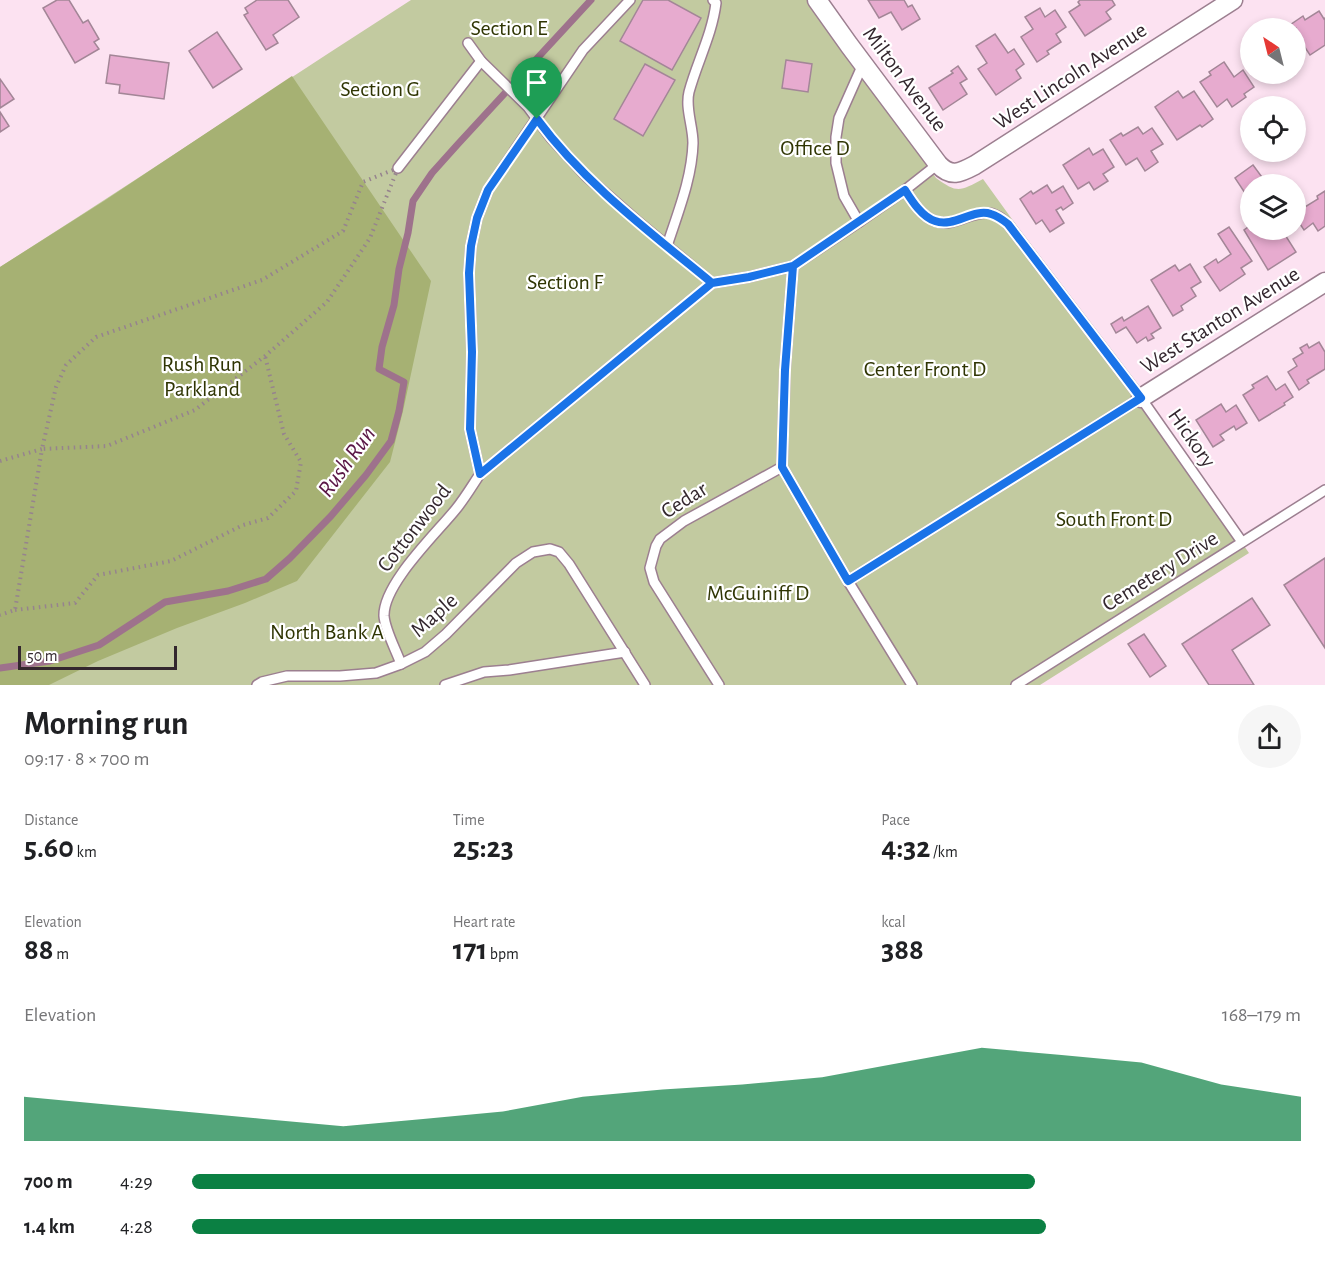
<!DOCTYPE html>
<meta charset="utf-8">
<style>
:root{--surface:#fff;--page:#f6f6f6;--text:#202124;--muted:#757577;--accent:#0b8043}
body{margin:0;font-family:"Alegreya Sans",sans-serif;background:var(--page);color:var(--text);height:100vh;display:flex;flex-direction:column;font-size:22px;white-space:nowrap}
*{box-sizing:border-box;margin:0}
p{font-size:20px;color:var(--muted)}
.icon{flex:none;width:33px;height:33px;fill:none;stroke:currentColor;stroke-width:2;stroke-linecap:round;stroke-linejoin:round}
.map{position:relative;height:685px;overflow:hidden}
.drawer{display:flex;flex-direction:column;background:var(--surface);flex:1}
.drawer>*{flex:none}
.needle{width:39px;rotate:325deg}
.buttons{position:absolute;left:1240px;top:18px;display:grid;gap:12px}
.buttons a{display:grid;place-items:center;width:66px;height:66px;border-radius:50%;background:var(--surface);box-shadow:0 3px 9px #0003;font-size:30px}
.scale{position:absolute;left:18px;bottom:15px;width:159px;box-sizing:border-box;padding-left:6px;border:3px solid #33272e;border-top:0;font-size:16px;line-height:21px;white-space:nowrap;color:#33272e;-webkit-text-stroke:4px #fff;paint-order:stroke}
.pin{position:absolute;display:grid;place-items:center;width:51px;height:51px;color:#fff;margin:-62px -26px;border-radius:50% 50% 50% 0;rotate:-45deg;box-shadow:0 0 6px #0007}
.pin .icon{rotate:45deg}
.round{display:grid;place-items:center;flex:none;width:63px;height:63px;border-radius:32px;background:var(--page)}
.headline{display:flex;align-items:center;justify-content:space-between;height:102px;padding:0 24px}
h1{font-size:33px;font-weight:700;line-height:45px}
.metrics{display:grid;grid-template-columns:repeat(3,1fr);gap:9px;height:102px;padding:6px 24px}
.metrics div{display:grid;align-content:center}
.metrics b{font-size:30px;font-weight:700}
.metrics small{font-size:16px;font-weight:400}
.metrics p{font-size:16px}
.chart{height:168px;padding:12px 24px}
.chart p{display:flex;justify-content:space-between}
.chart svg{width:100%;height:108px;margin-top:6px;fill:var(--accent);opacity:.7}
ul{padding:0 24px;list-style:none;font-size:20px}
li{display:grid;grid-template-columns:96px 72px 1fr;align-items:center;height:45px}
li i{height:15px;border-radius:8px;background:var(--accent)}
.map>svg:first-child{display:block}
.green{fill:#c2caa0}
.forest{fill:#a6b173}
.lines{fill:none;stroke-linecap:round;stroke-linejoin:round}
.stream{stroke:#9e728c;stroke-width:7}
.building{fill:#e7abcf;stroke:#a38697;stroke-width:1.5}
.lane-casing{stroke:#9c7f90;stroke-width:12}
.street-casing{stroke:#9c7f90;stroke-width:21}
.path{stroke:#96838e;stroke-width:4;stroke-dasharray:1.5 4.5;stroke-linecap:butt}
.lane{stroke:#fff;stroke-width:9}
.street{stroke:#fff;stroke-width:18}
.route-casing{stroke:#fff;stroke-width:12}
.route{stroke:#1a73e8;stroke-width:8}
.labels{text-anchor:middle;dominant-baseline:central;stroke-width:4.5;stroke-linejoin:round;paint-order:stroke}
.park-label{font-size:22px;fill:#2f3503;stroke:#fff}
.street-label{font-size:22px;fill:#33272e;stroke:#fff}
.water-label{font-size:24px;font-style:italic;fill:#5a1646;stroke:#fff}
</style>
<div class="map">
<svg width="1325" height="685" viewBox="0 0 1325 685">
<rect width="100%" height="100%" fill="#fce2f1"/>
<path class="green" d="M411,0H810L936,178C958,194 960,191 983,179L1141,398L1249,553L1040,685H0V267C138,179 274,88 411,0Z"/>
<polygon class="forest" points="292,76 431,281 403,411 390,462 297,581 245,603 177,628 98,661 49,685 0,685 0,267 104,201"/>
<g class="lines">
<polyline class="stream" points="0,668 50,661 99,645 165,602 228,591 266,579 290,558 331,516 366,475 391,441 399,411 404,382 379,369 382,347 394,305 399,269 408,233 413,201 432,173 458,144 591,0"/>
</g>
<g class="building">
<polygon points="57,0 69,0 83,23 88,20 99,39 94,42 99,49 75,63 43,8"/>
<polygon points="257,0 288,0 299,17 273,35 278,43 266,50 244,15 248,13 245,8"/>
<polygon points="643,0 668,0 701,18 672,70 620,41"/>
<polygon points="868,0 904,0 908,7 912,5 920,19 902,30 891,12 879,18"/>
<polygon points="1080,0 1112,0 1115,5 1106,12 1111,19 1085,36 1069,12 1080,5 1078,2"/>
<polygon points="1040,8 1045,17 1055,10 1066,27 1056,34 1061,42 1047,51 1049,54 1037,62 1021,37 1033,29 1025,17"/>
<polygon points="1319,11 1324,19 1325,18 1325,45 1310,55 1296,34 1296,28 1292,28 1290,25 1303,16 1305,20"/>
<polygon points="217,32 242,69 213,88 189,51"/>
<polygon points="1251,33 1251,62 1243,49 1250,44 1245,37"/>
<polygon points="995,34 1008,53 1014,49 1024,64 1016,70 1021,78 996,95 978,69 987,63 976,46"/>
<polygon points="110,55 169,63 164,99 119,93 120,85 106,83"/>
<polygon points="786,60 812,64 808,92 782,88"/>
<polygon points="1224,62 1234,77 1243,70 1254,87 1244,94 1246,97 1232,107 1227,99 1217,107 1200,82 1211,75 1209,72"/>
<polygon points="645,64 675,80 643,136 614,119"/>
<polygon points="958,66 967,79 960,83 967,94 943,110 929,88 953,73 951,71"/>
<polygon points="0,79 14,99 0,108"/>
<polygon points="1178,91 1183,98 1194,91 1213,119 1202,127 1200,125 1177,140 1155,107"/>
<polygon points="0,112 9,126 0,132"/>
<polygon points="1138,127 1143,134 1152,128 1163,144 1151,151 1158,162 1145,171 1137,158 1126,165 1110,140 1121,133 1123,136"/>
<polygon points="1089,148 1093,155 1103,149 1114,167 1103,174 1108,181 1094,190 1089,182 1078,189 1063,165"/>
<polygon points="1253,165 1267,184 1251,184 1251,197 1249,199 1235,178"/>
<polygon points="1047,185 1052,193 1063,186 1073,203 1063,210 1061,207 1056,210 1064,223 1050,232 1042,220 1036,224 1020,199 1031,191 1033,194"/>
<polygon points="1325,191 1325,226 1318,231 1313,223 1304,230 1296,218 1296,208 1303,204 1305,207 1318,199 1317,196"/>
<polygon points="1251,225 1251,230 1282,230 1296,252 1268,270 1244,230"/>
<polygon points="1229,227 1252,261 1241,268 1245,274 1220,291 1204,267 1216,259 1218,263 1231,254 1218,234"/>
<polygon points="1190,264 1201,282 1191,288 1196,296 1181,306 1183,310 1173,316 1151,280 1175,265 1179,271"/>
<polygon points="1148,306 1161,328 1151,334 1154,338 1148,341 1146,337 1137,343 1126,327 1116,333 1111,324 1122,317 1124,321"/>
<polygon points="1319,342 1325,352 1325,369 1307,380 1309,383 1299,390 1288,372 1297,366 1293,359 1303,353 1300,348 1307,344 1309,348"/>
<polygon points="1267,376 1276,390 1285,384 1293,397 1284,403 1285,405 1259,421 1243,395 1254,388 1252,385"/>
<polygon points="1221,404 1226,412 1236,405 1247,423 1236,430 1234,426 1220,435 1224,440 1213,447 1196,420"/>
<polygon points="1325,558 1325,648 1284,585"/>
<polygon points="1252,598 1270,625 1232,650 1254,685 1209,685 1182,644"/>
<polygon points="1144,634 1166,666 1150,677 1128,644"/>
</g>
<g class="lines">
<g class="lane-casing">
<g id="lane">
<polyline points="468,43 481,61 528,107 551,138 586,176 636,220 712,283 749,277 793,266 859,222 905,190 938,164"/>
<polyline points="398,168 481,61"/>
<path d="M905,190C912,201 922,217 935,221C953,228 969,212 987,213C995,213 1002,219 1008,224L1141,398L1242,542"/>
<polyline points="859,222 844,196 836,163 836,137 839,118 863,64"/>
<path d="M667,246C678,212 692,178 693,143C693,126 685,108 689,92C697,62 712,35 716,3L713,0"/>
<polyline points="793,266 785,370 782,467 848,581 912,685"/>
<polyline points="480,474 712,283"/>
<polyline points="848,581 1141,398"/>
<path d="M401,664C396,650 385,630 384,616C383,584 436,534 456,509C465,498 472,486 480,474L470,429L472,352L469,273L471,246L477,218L488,190L583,50L630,0"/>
<polyline points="257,685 262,682 287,676 340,676 376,673 401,664 425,652 446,634 516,563 533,552 550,549 559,552 569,564 645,685"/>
<polyline points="445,685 484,672 509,670 625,652"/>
<polyline points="719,685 654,582 650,568 656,546 660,539 684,521 782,467"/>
<polyline points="1016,685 1325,490"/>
</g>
</g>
<g class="street-casing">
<g id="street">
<path d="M817,0L849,45L938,164C951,178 960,173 975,165L1233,0"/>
<polyline points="1141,398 1325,282"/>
</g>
</g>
<g class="path">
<polygon points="398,168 370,238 327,302 265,356 195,410 107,446 42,449 56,387 66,365 96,337 262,280 343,231 363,182"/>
<polyline points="0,461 42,449 15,610 0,615"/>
<polyline points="15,610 75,603 98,575 171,561 243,525 268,518 296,491 301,462 284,434 265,356"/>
</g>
<use href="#lane" class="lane"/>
<use href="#street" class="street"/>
</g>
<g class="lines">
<g class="route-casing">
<path id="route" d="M537,119L488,190L477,218L471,246L469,273L472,352L470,429L480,474L712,283L749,277L793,266L905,190C912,201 922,217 935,221C954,228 973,208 991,214C998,216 1003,220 1008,224L1141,398L848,581L782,467L785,370L793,266L749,277L712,283C650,232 585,184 537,119"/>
</g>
<use href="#route" class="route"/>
</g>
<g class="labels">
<g class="park-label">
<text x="509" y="28">Section E</text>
<text x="380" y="89">Section G</text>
<text x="815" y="148">Office D</text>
<text x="565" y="282">Section F</text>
<text x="202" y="364">Rush Run<tspan x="202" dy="25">Parkland</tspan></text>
<text x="925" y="369">Center Front D</text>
<text x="1114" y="519">South Front D</text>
<text x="758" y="593">McGuiniff D</text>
<text x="327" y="632">North Bank A</text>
</g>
<g class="street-label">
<text transform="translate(1070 76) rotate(-33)">West Lincoln Avenue</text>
<text transform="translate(905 79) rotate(53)">Milton Avenue</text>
<text transform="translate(1220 320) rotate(-32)">West Stanton Avenue</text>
<text transform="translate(1192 438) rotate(55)">Hickory</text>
<text transform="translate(684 500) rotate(-32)">Cedar</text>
<text transform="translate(414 528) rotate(-52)">Cottonwood</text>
<text transform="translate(1160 571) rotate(-32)">Cemetery Drive</text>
<text transform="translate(434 615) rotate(-42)">Maple</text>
</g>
<g class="water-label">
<text transform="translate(347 462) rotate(-54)">Rush Run</text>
</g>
</g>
</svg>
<div class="buttons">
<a><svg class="needle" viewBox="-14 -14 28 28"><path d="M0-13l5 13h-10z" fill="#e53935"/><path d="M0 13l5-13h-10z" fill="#757577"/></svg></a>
<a><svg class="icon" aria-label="locate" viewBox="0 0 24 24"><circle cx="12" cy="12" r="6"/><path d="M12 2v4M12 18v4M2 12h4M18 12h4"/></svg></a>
<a><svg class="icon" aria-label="layers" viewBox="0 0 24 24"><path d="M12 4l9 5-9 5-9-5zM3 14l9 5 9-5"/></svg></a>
</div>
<div class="scale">50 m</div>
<div class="pin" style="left:537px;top:119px;background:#1e9e55"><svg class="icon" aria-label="arrive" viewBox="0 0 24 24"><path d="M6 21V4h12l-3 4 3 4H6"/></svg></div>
</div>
<section class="drawer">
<div class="headline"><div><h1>Morning run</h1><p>09:17 · 8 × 700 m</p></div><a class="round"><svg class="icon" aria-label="share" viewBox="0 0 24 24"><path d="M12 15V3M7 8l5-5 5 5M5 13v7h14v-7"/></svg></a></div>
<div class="metrics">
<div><p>Distance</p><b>5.60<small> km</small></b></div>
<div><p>Time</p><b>25:23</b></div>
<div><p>Pace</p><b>4:32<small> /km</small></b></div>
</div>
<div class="metrics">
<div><p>Elevation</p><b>88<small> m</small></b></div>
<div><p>Heart rate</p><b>171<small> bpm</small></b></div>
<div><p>kcal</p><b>388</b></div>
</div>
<div class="chart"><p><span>Elevation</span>168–179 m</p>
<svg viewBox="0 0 160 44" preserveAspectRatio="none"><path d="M0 44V26L10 29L20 32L30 35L40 38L50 35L60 32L70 26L80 23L90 21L100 18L110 12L120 6L130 9L140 12L150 21L160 26V44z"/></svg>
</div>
<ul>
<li><b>700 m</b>4:29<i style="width:76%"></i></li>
<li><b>1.4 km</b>4:28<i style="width:77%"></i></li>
</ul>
</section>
